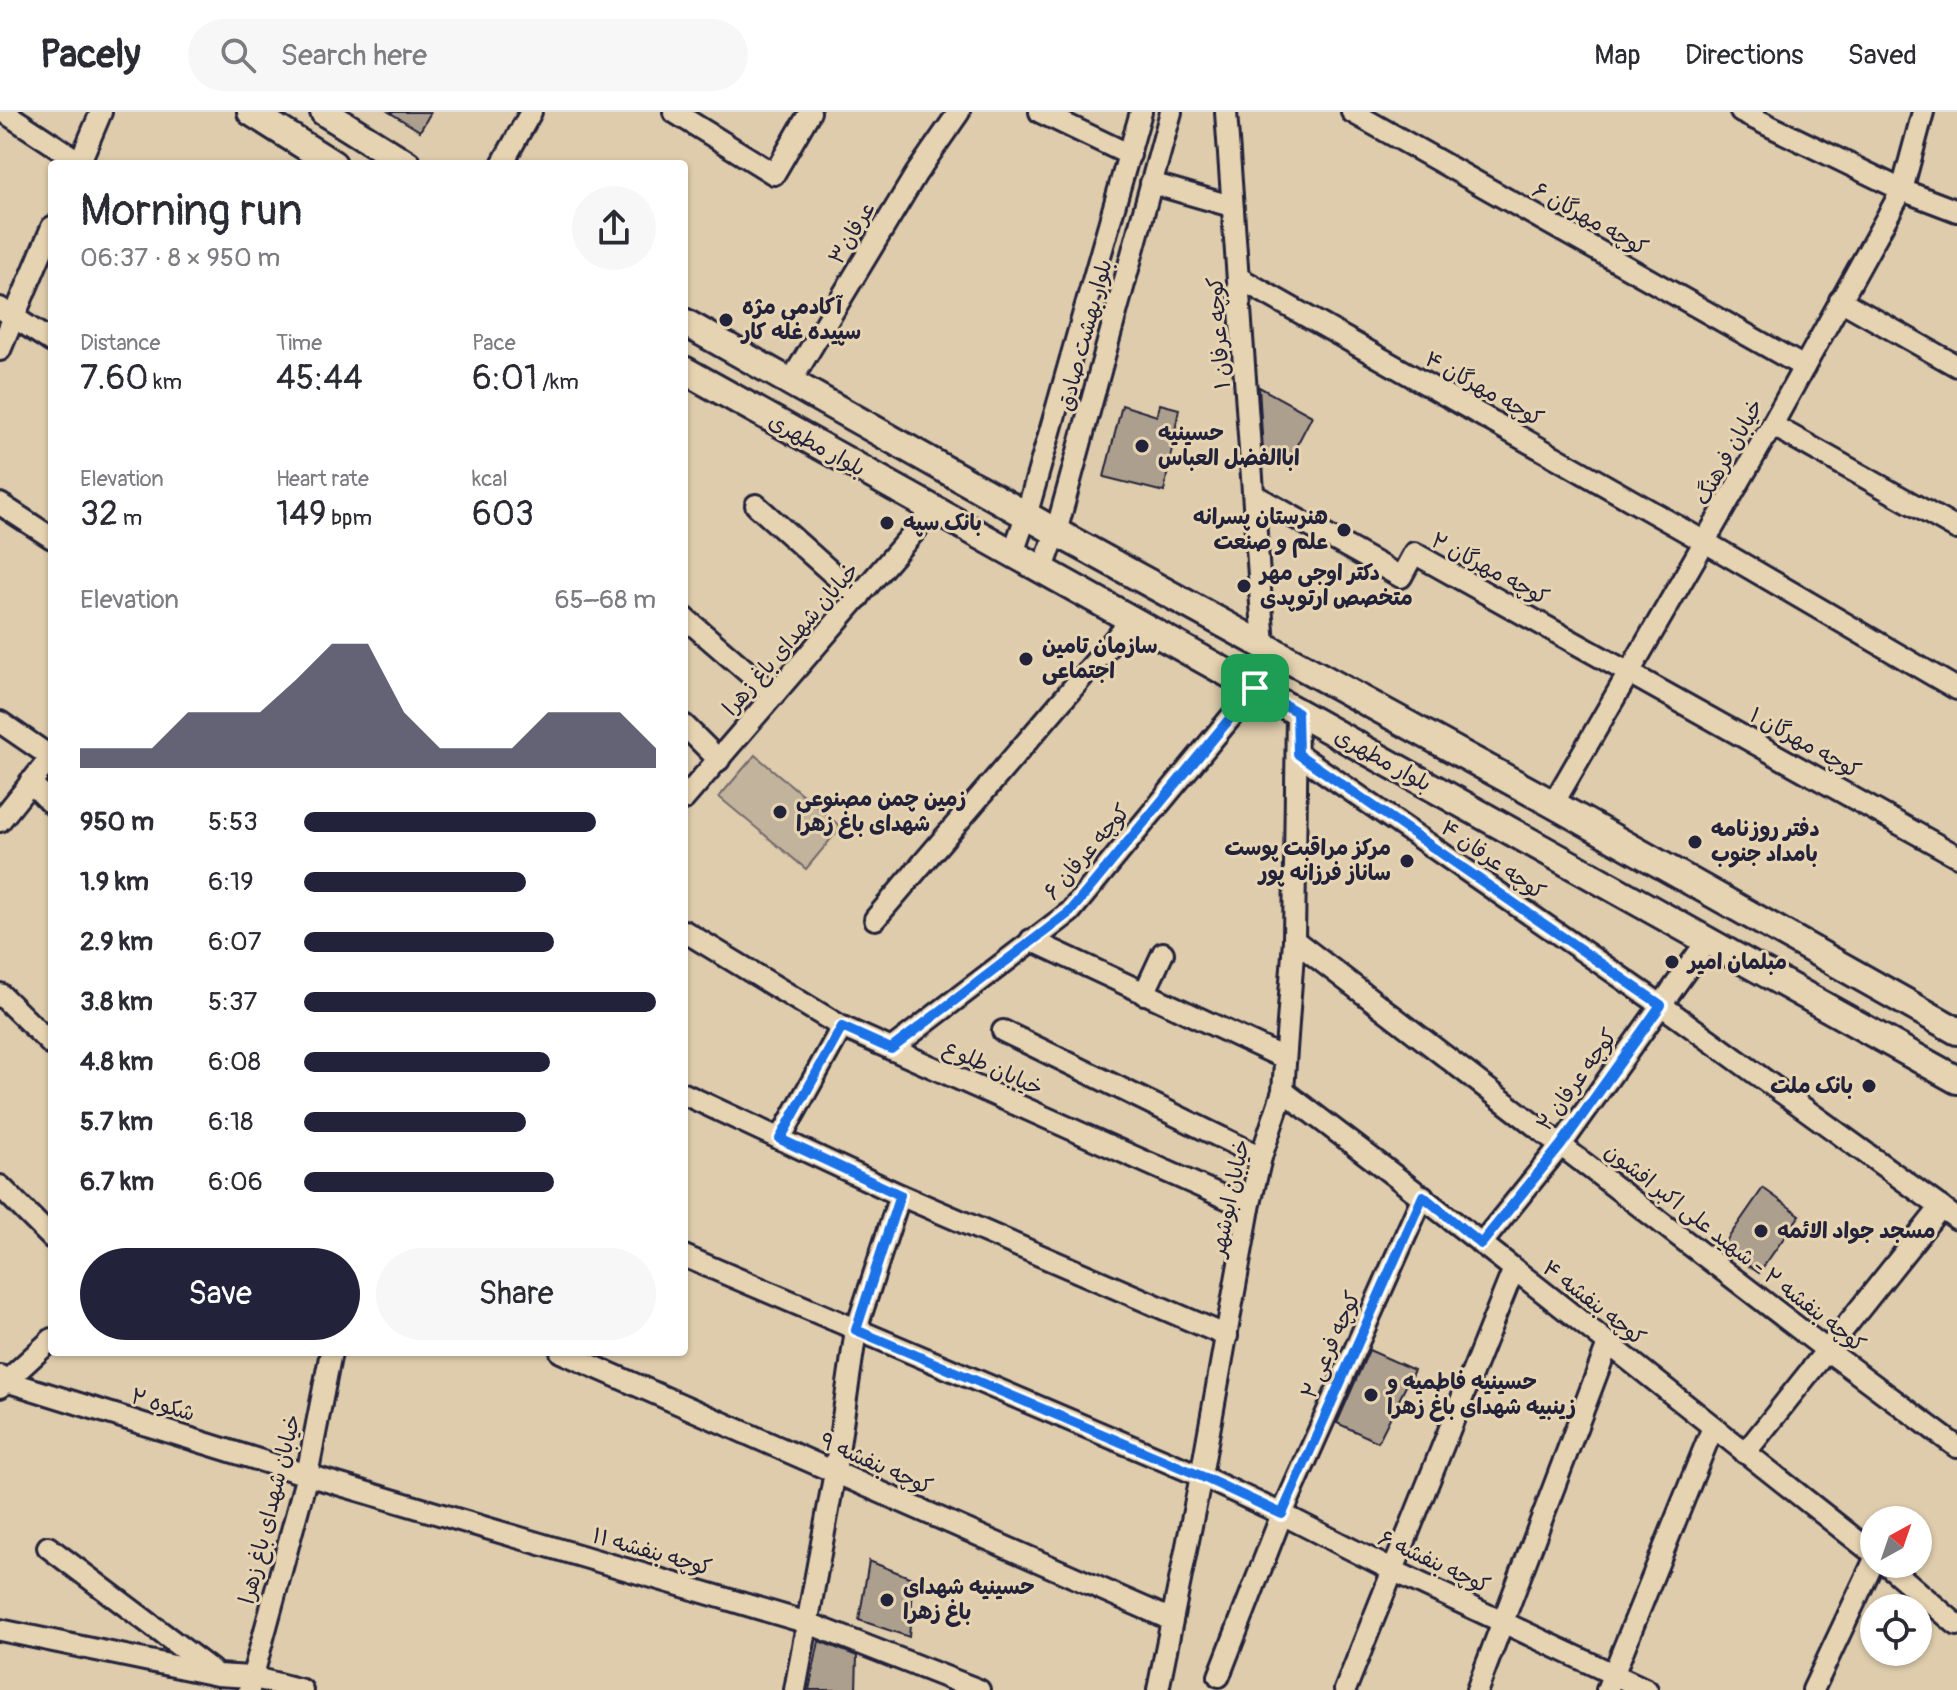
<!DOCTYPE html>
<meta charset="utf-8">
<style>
:root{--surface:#fff;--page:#f7f7f7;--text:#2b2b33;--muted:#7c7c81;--line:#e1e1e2;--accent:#22223b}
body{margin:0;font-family:Pangolin,"Playpen Sans Arabic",sans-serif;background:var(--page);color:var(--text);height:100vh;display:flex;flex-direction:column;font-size:30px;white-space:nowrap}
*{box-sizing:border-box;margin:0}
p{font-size:26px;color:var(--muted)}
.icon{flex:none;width:44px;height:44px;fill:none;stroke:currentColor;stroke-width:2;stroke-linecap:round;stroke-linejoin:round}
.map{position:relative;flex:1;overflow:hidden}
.details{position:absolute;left:48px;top:48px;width:640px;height:1196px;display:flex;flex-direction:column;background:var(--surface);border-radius:8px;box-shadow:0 2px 6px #0004}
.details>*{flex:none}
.needle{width:52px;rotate:40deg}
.fabs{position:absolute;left:1860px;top:1394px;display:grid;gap:16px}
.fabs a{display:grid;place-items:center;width:72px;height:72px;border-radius:50%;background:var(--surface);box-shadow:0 2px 6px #0004;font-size:40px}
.pin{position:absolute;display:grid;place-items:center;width:68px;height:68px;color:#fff;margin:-34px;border-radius:16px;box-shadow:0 4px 12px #0006}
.round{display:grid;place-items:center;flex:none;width:84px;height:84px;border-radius:42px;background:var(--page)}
.overview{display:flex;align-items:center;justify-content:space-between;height:136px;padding:0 32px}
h1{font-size:44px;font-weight:600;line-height:60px}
.metrics{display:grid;grid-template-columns:repeat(3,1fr);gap:12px;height:136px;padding:8px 32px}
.metrics div{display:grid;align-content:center}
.metrics b{font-size:34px;font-weight:600}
.metrics small{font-size:22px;font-weight:400}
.metrics p{font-size:22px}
.chart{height:224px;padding:16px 32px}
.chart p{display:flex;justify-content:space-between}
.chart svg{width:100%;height:144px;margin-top:8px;fill:var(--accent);opacity:.7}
.cta{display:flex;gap:16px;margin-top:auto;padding:16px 32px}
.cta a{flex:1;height:92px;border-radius:48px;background:var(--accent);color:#fff;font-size:32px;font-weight:600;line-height:92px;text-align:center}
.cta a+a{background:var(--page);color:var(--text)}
ul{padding:0 32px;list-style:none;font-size:26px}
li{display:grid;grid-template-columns:128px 96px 1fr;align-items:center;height:60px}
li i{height:20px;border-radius:10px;background:var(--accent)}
header{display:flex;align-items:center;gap:48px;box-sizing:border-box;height:112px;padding:0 40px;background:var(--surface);border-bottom:2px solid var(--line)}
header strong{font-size:38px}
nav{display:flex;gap:44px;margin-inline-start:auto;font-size:28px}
.search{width:560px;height:72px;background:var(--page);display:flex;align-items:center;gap:20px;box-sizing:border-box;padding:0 28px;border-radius:44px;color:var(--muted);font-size:30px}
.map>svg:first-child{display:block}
.green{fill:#c2b39c;stroke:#726a6c;stroke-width:2}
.building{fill:#ad9f8e;stroke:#22223b;stroke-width:2}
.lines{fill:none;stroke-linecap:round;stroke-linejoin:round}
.minor-casing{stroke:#22223b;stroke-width:26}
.major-casing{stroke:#22223b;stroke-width:32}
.minor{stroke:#e6d3b1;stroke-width:20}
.major{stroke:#e6d3b1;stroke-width:26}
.route-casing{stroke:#fff;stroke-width:16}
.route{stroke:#1a73e8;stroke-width:10}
.poi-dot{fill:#22223b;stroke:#e6d3b1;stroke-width:3}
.labels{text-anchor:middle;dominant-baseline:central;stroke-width:6;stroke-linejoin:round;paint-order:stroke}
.street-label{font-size:22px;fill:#22223b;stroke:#e6d3b1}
.poi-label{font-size:22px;font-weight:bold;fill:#22223b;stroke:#e6d3b1;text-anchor:start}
</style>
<header>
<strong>Pacely</strong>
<div class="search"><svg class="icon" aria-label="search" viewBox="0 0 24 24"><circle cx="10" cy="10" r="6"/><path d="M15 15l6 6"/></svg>Search here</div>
<nav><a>Map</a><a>Directions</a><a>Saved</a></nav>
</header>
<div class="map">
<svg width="1957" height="1578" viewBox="0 0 1957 1578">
<rect width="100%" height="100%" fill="#deccac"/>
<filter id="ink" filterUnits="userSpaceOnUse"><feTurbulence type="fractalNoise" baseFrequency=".0125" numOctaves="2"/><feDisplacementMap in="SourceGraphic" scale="16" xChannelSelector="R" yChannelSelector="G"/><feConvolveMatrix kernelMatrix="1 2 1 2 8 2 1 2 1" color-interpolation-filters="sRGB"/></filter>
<g filter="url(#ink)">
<polygon class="green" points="755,643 841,715 806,757 719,685"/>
<g class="building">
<polygon points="389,0 431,0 420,19"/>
<polygon points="1259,275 1312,304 1287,352 1263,338"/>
<polygon points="1160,292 1179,297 1164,380 1104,365 1122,293 1157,304"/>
<polygon points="1763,1076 1800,1103 1759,1161 1722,1135"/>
<polygon points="1369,1238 1414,1258 1378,1330 1337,1311"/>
<polygon points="869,1449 914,1467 909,1525 859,1508"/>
<polygon points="819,1529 857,1544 856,1578 809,1578"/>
</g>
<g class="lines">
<g class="minor-casing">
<g id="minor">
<polyline points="4,0 83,52"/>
<polyline points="674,0 774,62 810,0"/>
<polyline points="1040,0 1130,43"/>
<polyline points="1226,0 1264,534"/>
<polyline points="1352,0 1804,255"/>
<polyline points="1741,0 1902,78 1957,99"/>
<polyline points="79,52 101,0"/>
<polyline points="502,52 531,0"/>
<polyline points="1151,71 1231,94"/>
<polyline points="1239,166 1705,430 1957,577"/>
<polyline points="1840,188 1957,254"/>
<polyline points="0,196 52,230"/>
<polyline points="0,238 52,115"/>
<polyline points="791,269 916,62 959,0"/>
<polyline points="1772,313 1957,417"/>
<polyline points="1254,383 1401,465 1414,441 1957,744"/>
<polyline points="0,392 52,426"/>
<polyline points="756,393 859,485"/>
<polyline points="1013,441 1026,404 1141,0"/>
<polyline points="1043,457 1056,420 1171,0"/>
<polyline points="684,505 774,583"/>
<polyline points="0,610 51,645"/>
<polyline points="684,613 719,648"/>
<polyline points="1298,642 1661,893 1957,1107"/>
<polyline points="30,670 52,692"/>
<polyline points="684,687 933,398"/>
<polyline points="1553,692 1772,313 1902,78 1923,0"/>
<polyline points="0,709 52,644"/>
<polyline points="875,807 1131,508"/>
<polyline points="684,819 842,915 1249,1096"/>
<polyline points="1031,828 1284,946"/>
<polyline points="1294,828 1828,1239 1957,1335"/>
<polyline points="0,882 52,933"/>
<polyline points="1144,882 1163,841"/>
<polyline points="1003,919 1261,1045"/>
<polyline points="891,937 1070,800 1255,576"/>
<path d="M1283,979C1483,1129 1677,1287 1874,1442"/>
<polyline points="684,982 900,1083 1227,1224"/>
<polyline points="780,1027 842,915"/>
<polyline points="0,1074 52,1126"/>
<polyline points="1481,1132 1561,1033 1707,829"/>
<polyline points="684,1144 1201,1364 1282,1402 1392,1458 1647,1578"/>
<polyline points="561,1240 1172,1508"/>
<polyline points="0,1264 6,1269 307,1363 808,1511 979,1578"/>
<polyline points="0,1275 52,1227"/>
<polyline points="1745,1341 1941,1095"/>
<polyline points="48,1435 211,1558"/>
<polyline points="1886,1452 1957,1513"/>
<polyline points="0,1518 217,1563 251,1565 302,1578"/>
<polyline points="1219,1564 1282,1402 1423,1084"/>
<polyline points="249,1578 307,1363 331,1240"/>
<polyline points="795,1578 835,1360 856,1218 900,1083"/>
<polyline points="1158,1578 1201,1364 1249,1096 1261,1045 1283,979 1294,828 1297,600"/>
<polyline points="1345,1578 1513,1159"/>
<polyline points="1477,1578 1608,1232"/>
<polyline points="1607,1578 1713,1315"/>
<polyline points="1813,1578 1874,1449"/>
</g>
</g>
<g class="major-casing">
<g id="major">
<polyline points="251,0 333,52"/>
<polyline points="324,0 407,52"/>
<polyline points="684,210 1056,420 1553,692 1957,919"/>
<polyline points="684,258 1957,968"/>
</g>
</g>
<use href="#minor" class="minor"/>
<use href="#major" class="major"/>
</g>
</g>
<g class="lines" filter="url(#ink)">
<g class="route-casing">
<polygon id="route" points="1255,576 1297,600 1298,642 1661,893 1561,1033 1481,1132 1423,1084 1282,1402 1201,1364 856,1218 900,1083 780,1027 842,915 891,937 1070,800"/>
</g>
<use href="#route" class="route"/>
</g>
<g class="poi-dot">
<circle cx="726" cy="208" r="8"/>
<circle cx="1142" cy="334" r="8"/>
<circle cx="887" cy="411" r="8"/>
<circle cx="1344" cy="418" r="8"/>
<circle cx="1244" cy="474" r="8"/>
<circle cx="1026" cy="547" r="8"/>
<circle cx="780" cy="700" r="8"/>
<circle cx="1695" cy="730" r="8"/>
<circle cx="1407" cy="749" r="8"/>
<circle cx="1672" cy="850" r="8"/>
<circle cx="1869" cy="974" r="8"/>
<circle cx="1761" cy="1119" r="8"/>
<circle cx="1371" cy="1283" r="8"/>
<circle cx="887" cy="1488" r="8"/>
</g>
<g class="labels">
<g class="street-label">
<text transform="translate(1590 107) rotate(29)">کوچه مهرگان ۶</text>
<text transform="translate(852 121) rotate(-59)">عرفان۳</text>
<text transform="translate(1219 221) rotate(-94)">کوچه عرفان ۱</text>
<text transform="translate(1085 223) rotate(-75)">بلوار بهشت صادق</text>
<text transform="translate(1484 277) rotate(29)">کوچه مهرگان ۴</text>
<text transform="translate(817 333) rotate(29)">بلوار مطهری</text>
<text transform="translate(1729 340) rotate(-61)">خیابان فرهنگ</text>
<text transform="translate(1490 457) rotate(28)">کوچه مهرگان ۲</text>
<text transform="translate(791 527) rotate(-49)">خیابان شهدای باغ‌ زهرا</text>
<text transform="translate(1805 631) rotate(29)">کوچه مهرگان ۱</text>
<text transform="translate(1383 648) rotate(29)">بلوار مطهری</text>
<text transform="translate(1087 740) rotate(-49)">کوچه عرفان ۶</text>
<text transform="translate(1493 748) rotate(35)">کوچه عرفان ۴</text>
<text transform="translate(993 956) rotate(24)">خیابان طلوع</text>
<text transform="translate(1577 968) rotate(-54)">کوچه عرفان ۲</text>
<text transform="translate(1230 1086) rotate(-78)">خیابان ابوشهر</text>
<text transform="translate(1735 1136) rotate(38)">کوچه بنفشه ۲ - شهید علی اکبر افشون</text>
<text transform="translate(1594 1191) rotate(38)">کوچه بنفشه ۴</text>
<text transform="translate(1331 1233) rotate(-66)">کوچه فرعی ۲</text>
<text transform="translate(163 1293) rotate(17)">شکوه ۲</text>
<text transform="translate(876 1352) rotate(24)">کوچه بنفشه ۹</text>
<text transform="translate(270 1397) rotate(-76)">خیابان شهدای باغ زهرا</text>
<text transform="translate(652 1440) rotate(16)">کوچه بنفشه ۱۱</text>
<text transform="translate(1434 1450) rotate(25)">کوچه بنفشه ۶</text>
</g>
<g class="poi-label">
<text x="742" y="195">آکادمی مژه<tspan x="742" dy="25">سپیده غله کار</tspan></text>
<text x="1158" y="321">حسینیه<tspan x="1158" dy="25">اباالفضل العباس</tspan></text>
<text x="1328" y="405" text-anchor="end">هنرستان پسرانه<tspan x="1328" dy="25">علم و صنعت</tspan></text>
<text x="903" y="411">بانک سپه</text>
<text x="1260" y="461">دکتر اوجی مهر<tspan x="1260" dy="25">متخصص ارتوپدی</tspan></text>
<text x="1042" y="534">سازمان تامین<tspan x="1042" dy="25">اجتماعی</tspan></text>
<text x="796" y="687">زمین چمن مصنوعی<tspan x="796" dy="25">شهدای باغ زهرا</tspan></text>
<text x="1711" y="717">دفتر روزنامه<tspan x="1711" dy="25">بامداد جنوب</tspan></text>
<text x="1391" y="736" text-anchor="end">مرکز مراقبت پوست<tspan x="1391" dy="25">ساناز فرزانه پور</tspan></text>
<text x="1688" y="850">مبلمان امیر</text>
<text x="1853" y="974" text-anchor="end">بانک ملت</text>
<text x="1777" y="1119">مسجد جواد الائمه</text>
<text x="1387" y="1270">حسینیه فاطمیه و<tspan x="1387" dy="25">زینبیه شهدای باغ زهرا</tspan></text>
<text x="903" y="1475">حسینیه شهدای<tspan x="903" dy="25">باغ زهرا</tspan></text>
</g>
</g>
</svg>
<div class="fabs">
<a><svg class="needle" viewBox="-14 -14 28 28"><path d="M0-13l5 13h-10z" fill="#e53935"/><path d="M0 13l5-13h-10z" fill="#7c7c81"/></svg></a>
<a><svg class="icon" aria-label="locate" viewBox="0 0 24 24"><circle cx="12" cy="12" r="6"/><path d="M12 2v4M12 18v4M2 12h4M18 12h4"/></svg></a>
</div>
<div class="pin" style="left:1255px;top:576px;background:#1e9e55"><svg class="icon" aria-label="arrive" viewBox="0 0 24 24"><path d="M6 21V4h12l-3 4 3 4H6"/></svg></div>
<section class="details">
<div class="overview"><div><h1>Morning run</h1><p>06:37 · 8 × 950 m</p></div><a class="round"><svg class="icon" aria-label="share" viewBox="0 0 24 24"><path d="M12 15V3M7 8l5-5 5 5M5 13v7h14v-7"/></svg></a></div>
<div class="metrics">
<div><p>Distance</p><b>7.60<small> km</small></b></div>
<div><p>Time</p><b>45:44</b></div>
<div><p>Pace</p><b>6:01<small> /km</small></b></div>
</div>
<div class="metrics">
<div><p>Elevation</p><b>32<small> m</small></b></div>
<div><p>Heart rate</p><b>149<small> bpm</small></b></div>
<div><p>kcal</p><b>603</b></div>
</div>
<div class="chart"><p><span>Elevation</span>65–68 m</p>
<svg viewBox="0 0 160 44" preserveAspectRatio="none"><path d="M0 44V38L10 38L20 38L30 27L40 27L50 27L60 17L70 6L80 6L90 27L100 38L110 38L120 38L130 27L140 27L150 27L160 38V44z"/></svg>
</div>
<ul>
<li><b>950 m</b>5:53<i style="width:83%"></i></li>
<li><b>1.9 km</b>6:19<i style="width:63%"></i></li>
<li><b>2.9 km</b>6:07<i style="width:71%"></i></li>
<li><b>3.8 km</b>5:37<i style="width:100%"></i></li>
<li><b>4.8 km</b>6:08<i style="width:70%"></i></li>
<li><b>5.7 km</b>6:18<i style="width:63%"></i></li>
<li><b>6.7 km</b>6:06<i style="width:71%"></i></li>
</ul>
<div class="cta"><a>Save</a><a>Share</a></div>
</section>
</div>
